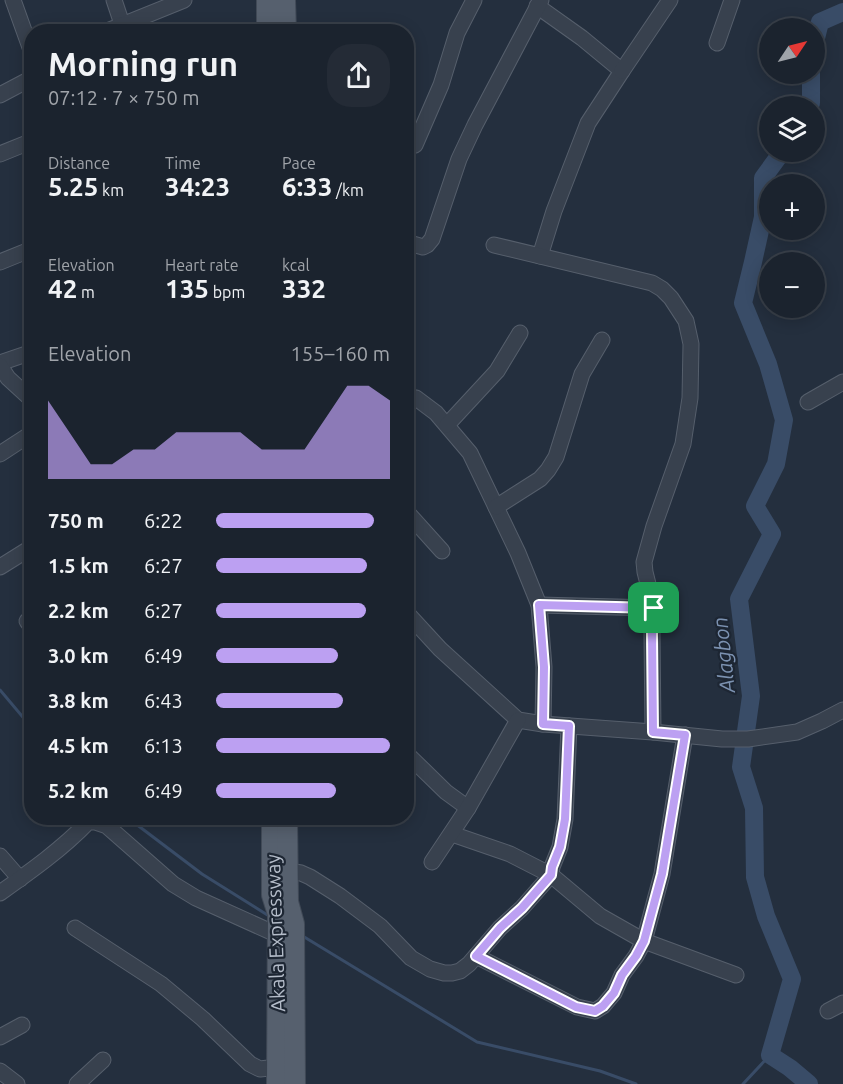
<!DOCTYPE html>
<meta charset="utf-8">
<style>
:root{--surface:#1b232e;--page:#242b36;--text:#f1f3f6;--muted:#a0a4aa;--line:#39404a;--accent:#bca0f2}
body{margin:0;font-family:Ubuntu,sans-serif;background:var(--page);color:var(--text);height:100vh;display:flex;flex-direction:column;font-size:22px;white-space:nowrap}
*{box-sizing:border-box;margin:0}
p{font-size:20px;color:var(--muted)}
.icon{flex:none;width:33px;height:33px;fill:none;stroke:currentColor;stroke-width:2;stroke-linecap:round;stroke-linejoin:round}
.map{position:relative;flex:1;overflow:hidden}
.panel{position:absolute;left:24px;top:24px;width:390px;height:801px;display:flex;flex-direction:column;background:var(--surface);border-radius:24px;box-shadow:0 3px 15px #0003,0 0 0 2px var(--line)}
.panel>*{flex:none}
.needle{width:39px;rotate:55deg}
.tools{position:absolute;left:759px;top:18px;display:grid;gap:12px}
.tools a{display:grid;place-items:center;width:66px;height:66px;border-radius:50%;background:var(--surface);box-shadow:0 3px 15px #0003,0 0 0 2px var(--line);font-size:30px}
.pin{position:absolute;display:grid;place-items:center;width:51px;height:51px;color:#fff;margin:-26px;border-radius:12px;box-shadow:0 3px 9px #0006}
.round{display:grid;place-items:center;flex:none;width:63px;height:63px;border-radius:24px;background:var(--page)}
.summary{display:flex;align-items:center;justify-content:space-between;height:102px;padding:0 24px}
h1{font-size:33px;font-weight:700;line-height:45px}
.stats{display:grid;grid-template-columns:repeat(3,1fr);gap:9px;height:102px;padding:6px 24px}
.stats div{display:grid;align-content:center}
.stats b{font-size:26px;font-weight:700}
.stats small{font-size:16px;font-weight:400}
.stats p{font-size:16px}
.chart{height:168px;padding:12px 24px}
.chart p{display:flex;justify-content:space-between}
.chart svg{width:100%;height:108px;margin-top:6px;fill:var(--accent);opacity:.7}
ul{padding:0 24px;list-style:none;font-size:20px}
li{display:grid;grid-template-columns:96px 72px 1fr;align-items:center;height:45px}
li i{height:15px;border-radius:8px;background:var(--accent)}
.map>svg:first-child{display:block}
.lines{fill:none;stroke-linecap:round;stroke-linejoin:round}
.stream{stroke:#394c67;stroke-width:3}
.river{stroke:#394c67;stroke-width:18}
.minor-casing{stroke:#565f6c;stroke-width:17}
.major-casing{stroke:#414a57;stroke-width:22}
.minor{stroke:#38414e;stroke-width:15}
.major{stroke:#56606e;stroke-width:20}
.route-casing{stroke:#fff;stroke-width:12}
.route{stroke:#bca0f2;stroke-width:8}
.labels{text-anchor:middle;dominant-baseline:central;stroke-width:4.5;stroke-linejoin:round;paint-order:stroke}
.street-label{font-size:20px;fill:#b4bcc9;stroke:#1d2633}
.water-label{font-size:21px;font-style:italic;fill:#7c92b1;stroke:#1d2633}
</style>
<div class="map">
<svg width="843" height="1084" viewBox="0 0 843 1084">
<rect width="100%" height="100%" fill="#242f3e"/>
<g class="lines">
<g class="stream">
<polyline points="0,690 32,728"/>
<polyline points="128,818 202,874 269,916"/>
<polyline points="301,935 477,1042 600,1071 636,1084"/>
<polyline points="743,1084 770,1055"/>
</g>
<g class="river">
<polyline points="814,46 820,22 843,12"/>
<polyline points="809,106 811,103 811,74"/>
<polyline points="782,152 763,178 763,217 753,262 743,303 768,364 784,420 776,464 755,506 772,534 739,599 751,696 741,767 754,808 755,877 766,916 792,979 770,1055 790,1068 809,1084"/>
</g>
<g class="minor-casing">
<g id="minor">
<polyline points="13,0 32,53"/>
<polyline points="114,0 122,24"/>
<polyline points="537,6 582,38 622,71 588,123 554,211 540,256"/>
<polyline points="105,32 184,0"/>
<polyline points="717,43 732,0"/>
<polyline points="622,71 670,0"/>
<polyline points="0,95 32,78"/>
<polyline points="415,145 441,85 457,33 474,0"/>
<polyline points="0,154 32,141"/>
<polyline points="406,242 423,247 427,245 432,239 459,159 475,125 541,0"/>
<polyline points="494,245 652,283 662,289 671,298 686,321 691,344 690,398 683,444 654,526 644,562 645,572 654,608 652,634 653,732"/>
<polyline points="0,262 32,249"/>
<polyline points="0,363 32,352"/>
<polyline points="0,366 8,378 32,400"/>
<polyline points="406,397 416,398 436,413 470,453 518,553 539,605 544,667 543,724"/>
<polyline points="808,402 843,382"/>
<polyline points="447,425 497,371 520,333"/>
<polyline points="0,454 32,433"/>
<polyline points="496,507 540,479 548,470 556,457 582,374 602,340"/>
<polyline points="406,511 442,551"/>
<polyline points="0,567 32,547"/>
<polyline points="539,605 654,608"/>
<polyline points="406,612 440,649 518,720 543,724 653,732 722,739 748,739 797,732 822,721 843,710"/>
<polyline points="27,621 32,628"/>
<polyline points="406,753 446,792 468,808"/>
<polyline points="452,834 510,854 551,875 600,916 644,941 736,975"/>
<polyline points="0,856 20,879"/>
<polyline points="432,862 468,808 518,720"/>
<polyline points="288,871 301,873 310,877 340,896 380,926 411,958 430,969 444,973 452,973 460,971 469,964 500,928 522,908 551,875 552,867 560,847 565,819 569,726"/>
<path d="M0,893C31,871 62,849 88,822H95L107,826L173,884L196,898L278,935"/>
<polyline points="75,928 161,984 203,1019 250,1064 260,1069 277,1067"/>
<polyline points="476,956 577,1007 595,1011 603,1006 614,993 622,975 636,956 644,941 662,874 685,735"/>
<polyline points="828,1011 843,1003"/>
<polyline points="0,1037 22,1025"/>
<polyline points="0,1071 17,1084"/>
<polyline points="77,1084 103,1060"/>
</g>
</g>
<g class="major-casing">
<g id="major">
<polyline points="285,0 286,32"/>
<polyline points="267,32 267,0"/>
<polyline points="272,818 272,895 278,914 277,1084"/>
<polyline points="287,818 288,902 294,924 295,1084"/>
</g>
</g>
<use href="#minor" class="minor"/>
<use href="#major" class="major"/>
</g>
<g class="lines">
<g class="route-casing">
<polygon id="route" points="539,605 654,608 652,634 653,732 685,735 662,874 644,941 636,956 622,975 614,993 603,1006 595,1011 576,1007 476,956 500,928 522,908 551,875 552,867 560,847 565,819 569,726 543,724 544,667"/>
</g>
<use href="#route" class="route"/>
</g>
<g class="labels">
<g class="street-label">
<text transform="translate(275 933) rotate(-92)">Akala Expressway</text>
</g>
<g class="water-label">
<text transform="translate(723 655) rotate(-96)">Alagbon</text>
</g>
</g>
</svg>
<div class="tools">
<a><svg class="needle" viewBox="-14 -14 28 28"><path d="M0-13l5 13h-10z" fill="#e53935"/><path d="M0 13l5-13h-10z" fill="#a0a4aa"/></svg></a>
<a><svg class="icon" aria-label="layers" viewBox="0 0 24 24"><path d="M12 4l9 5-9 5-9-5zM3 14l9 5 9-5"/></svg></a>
<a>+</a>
<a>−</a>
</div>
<div class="pin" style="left:654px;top:608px;background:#1e9e55"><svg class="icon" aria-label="arrive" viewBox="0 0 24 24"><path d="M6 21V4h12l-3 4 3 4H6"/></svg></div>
<section class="panel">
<div class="summary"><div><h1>Morning run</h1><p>07:12 · 7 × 750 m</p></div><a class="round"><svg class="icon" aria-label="share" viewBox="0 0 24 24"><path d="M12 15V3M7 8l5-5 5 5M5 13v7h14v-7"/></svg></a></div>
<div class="stats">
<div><p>Distance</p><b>5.25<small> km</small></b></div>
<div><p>Time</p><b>34:23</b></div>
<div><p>Pace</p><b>6:33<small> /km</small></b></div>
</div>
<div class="stats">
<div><p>Elevation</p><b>42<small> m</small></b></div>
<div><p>Heart rate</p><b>135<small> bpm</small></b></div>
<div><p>kcal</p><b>332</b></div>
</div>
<div class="chart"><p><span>Elevation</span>155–160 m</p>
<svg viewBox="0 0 160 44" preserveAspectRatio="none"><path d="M0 44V12L10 25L20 38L30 38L40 32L50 32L60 25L70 25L80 25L90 25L100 32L110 32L120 32L130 19L140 6L150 6L160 12V44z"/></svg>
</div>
<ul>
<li><b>750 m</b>6:22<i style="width:91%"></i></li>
<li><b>1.5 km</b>6:27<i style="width:87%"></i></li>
<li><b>2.2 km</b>6:27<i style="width:86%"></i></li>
<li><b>3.0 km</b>6:49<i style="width:70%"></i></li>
<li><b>3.8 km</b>6:43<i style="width:73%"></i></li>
<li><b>4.5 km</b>6:13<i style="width:100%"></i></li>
<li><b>5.2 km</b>6:49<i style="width:69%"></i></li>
</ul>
</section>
</div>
